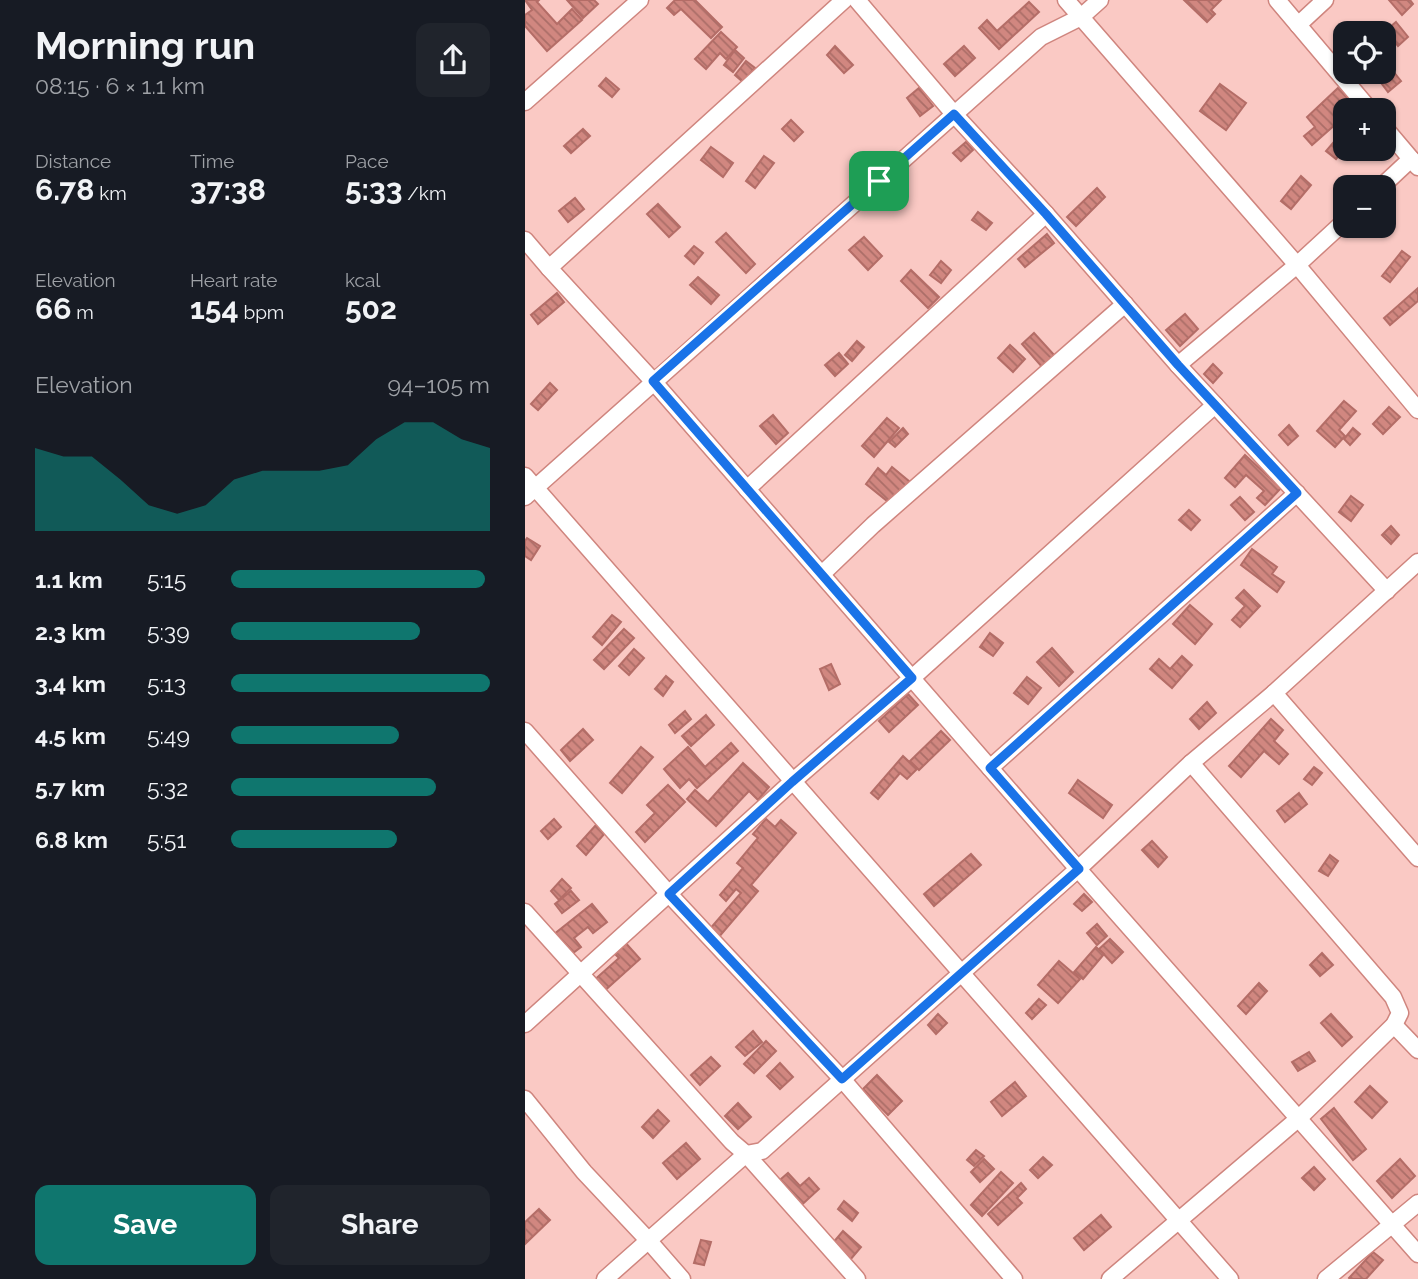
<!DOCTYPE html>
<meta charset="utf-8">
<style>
:root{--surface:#171b24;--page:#20242c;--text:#f1f3f6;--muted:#9ea1a6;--accent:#0f766e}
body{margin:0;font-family:Raleway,sans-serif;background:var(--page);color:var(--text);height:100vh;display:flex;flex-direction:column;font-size:26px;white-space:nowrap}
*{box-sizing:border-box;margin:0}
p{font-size:23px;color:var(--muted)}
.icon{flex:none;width:38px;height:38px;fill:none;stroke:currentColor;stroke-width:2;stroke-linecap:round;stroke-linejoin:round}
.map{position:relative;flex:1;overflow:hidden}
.panel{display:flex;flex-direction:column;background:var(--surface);width:525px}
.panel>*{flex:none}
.fabs{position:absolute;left:808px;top:21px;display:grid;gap:14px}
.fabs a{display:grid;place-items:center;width:63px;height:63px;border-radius:14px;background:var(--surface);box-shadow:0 2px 5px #0004;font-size:35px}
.pin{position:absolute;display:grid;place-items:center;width:60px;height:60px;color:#fff;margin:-30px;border-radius:14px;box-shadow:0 4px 10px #0006}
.round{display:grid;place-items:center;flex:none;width:74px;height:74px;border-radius:14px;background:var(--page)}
.headline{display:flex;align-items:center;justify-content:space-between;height:119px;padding:0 35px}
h1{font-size:38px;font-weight:700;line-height:52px}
.figures{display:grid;grid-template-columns:repeat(3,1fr);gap:10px;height:119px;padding:7px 35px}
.figures div{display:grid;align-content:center}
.figures b{font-size:30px;font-weight:700}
.figures small{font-size:19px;font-weight:400}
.figures p{font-size:19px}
.chart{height:196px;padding:14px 35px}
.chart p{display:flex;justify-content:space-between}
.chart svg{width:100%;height:126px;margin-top:7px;fill:var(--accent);opacity:.7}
.button{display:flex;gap:14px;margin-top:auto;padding:14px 35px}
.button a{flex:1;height:80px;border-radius:14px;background:var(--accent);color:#fff;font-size:28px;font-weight:700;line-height:80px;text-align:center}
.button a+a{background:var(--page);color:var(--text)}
ul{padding:0 35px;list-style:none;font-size:23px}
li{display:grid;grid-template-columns:112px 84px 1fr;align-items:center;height:52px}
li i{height:18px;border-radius:9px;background:var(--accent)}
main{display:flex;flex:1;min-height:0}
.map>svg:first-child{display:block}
.building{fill:url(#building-back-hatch);stroke:#b46d67;stroke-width:2}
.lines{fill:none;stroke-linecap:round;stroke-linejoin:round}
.street-casing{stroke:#cf857e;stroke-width:19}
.street{stroke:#fff;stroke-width:16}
.route-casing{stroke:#fff;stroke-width:14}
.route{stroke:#1a73e8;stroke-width:9}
</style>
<main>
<section class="panel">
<div class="headline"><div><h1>Morning run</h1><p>08:15 · 6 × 1.1 km</p></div><a class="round"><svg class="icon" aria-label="share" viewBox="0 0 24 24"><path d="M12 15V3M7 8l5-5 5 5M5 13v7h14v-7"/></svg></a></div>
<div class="figures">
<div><p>Distance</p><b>6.78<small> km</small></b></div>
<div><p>Time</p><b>37:38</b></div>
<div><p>Pace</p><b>5:33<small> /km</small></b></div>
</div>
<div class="figures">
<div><p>Elevation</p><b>66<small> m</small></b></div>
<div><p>Heart rate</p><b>154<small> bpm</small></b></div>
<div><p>kcal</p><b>502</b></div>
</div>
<div class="chart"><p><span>Elevation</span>94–105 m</p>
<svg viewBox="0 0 160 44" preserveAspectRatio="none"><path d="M0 44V15L10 18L20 18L30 26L40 35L50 38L60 35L70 26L80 23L90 23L100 23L110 21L120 12L130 6L140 6L150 12L160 15V44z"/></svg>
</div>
<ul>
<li><b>1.1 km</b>5:15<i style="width:98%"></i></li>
<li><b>2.3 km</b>5:39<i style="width:73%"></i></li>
<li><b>3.4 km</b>5:13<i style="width:100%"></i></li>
<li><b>4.5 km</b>5:49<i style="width:65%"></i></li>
<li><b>5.7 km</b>5:32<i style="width:79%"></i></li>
<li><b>6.8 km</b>5:51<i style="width:64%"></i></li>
</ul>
<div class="button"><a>Save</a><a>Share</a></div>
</section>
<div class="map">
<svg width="893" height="1279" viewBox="0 0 893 1279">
<defs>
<pattern id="building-back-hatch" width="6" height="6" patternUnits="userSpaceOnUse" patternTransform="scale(1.75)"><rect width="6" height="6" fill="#d18780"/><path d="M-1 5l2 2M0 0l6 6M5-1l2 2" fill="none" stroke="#ab6e68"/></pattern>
</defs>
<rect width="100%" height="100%" fill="#fac9c4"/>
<g class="building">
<polygon points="0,0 14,0 12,2 32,24 47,9 57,20 22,51 0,26 0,15 7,10"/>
<polygon points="42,0 69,0 73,4 58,18"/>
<polygon points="150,0 170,0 197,27 186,38 156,9 149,15 142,8"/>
<polygon points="659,0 696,0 686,10 690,14 682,22"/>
<polygon points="864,0 885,0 888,4 877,15"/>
<polygon points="504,2 514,12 474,49 454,28 462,20 472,31"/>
<polygon points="871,22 883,37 873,46 869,41 859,50 858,33"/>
<polygon points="196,32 212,47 201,59 195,53 181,69 170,59"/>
<polygon points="310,46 328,65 319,73 302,55"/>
<polygon points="439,46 450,58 430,76 419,64"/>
<polygon points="210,50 219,58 208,72 199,65"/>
<polygon points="221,61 230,68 218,82 210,75"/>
<polygon points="864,66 876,81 863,92 851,76 859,72"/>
<polygon points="81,78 94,89 87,97 74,86"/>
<polygon points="695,84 721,103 701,130 675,111"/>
<polygon points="394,88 408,106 395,116 382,98"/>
<polygon points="813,88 830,106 825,110 821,110 821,115 787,145 779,136 790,127 782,117"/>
<polygon points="266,120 278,132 269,141 257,129"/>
<polygon points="58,129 65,136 46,153 39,146"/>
<polygon points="813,137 821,143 821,147 811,159 801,151"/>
<polygon points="441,142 448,150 436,161 428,153"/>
<polygon points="186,147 208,163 198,177 176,160"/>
<polygon points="239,156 249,163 230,188 221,181"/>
<polygon points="776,176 786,185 766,209 756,201"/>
<polygon points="572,188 580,197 551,226 542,217"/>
<polygon points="50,198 59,209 43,222 34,211"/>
<polygon points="133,204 155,227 144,237 122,214"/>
<polygon points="453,212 467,223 461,230 447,220"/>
<polygon points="201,233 230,264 221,273 191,242"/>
<polygon points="522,234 529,243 500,267 493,259"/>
<polygon points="339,237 357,256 343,270 324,250"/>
<polygon points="169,246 178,253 169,264 160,256"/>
<polygon points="877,251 885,257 865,282 857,276"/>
<polygon points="416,261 426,270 416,283 405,275"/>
<polygon points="386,270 414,297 403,308 376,281"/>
<polygon points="173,277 194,295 186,304 165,285"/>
<polygon points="893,288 893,301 865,325 859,318"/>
<polygon points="32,293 39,302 13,324 6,315"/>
<polygon points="660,314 673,329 655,346 641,330"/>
<polygon points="509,333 530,356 518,368 497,344"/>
<polygon points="332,341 339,347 327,361 320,355"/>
<polygon points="485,345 500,359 488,372 473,358"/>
<polygon points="314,353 323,364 310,376 300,365"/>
<polygon points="688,364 697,373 688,383 679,374"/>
<polygon points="25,383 32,390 13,410 6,404"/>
<polygon points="819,401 831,411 814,430 820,436 810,447 792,431"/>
<polygon points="864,407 875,417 858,434 848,424"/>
<polygon points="248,415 263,433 251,444 235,426"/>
<polygon points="362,418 374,428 349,457 337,446"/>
<polygon points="764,425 773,436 763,445 754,435"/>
<polygon points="378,428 383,434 370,447 364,442"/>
<polygon points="828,428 835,434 825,445 819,439"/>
<polygon points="720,455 756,488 740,505 732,498 739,491 721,475 710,487 700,478"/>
<polygon points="367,467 385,482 367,505 341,484 353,468 361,475"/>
<polygon points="826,496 838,505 826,521 814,512"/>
<polygon points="715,497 729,512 720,520 706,505"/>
<polygon points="664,510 675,520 666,530 654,520"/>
<polygon points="866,526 874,535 866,544 857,535"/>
<polygon points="2,538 15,546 6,560 0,556 0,541"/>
<polygon points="727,549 752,567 747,574 759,582 752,592 716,565"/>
<polygon points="719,590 735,606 715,627 707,620 720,606 711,598"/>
<polygon points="665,605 687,624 670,644 648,624"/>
<polygon points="87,615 96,622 77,645 68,637"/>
<polygon points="99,629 109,638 79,669 69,660"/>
<polygon points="465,633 478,643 468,656 455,647"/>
<polygon points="527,648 548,672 534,686 512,662"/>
<polygon points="109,649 119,658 104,675 94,666"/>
<polygon points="657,656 667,665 647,688 625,669 634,659 645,669"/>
<polygon points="306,664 315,684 304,690 295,669"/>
<polygon points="141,676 148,682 138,696 130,689"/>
<polygon points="502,677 516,688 503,704 489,693"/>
<polygon points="383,694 393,705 364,732 354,721"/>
<polygon points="682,702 691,713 674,729 665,719"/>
<polygon points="160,711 166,719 150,733 144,725"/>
<polygon points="181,715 189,725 166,746 157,736"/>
<polygon points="746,719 758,730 749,741 763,754 754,764 739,751 716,777 704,766"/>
<polygon points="58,729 68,740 45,761 36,750"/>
<polygon points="416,731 425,740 394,770 385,761"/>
<polygon points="206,743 213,751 172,788 164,779 155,788 139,769 163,747 180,767"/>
<polygon points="116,747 128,757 97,793 85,783"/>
<polygon points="378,756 392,769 382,779 375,773 353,799 346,793"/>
<polygon points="218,763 244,787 233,800 224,791 191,826 162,799 170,790 183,802"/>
<polygon points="789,767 797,773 787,785 779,779"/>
<polygon points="553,780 587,805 578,818 544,793"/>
<polygon points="143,785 160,802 120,842 111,832 130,813 122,805"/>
<polygon points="774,793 782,804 760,822 752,811"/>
<polygon points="29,819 36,827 23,839 16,831"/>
<polygon points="241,819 250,827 256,820 271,833 226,885 233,891 193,938 184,930 216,893 211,889 201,901 195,895 218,868 212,863 233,838 228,834"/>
<polygon points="71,825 80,833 61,855 52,846"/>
<polygon points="627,841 642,857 633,867 617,850"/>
<polygon points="446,854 456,865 409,906 399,894"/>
<polygon points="805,855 813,861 803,876 794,871"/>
<polygon points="37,879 46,888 34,900 26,891"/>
<polygon points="46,891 54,900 37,913 30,904"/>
<polygon points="559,894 567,902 557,911 549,904"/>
<polygon points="67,904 82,922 68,933 63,927 49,938 56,947 44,956 28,935"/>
<polygon points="572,924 582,936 572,945 562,933"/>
<polygon points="585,939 598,952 587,963 574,949"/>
<polygon points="98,940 115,959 77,993 67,982 94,958 86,950"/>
<polygon points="571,947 579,954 558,979 549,972"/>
<polygon points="797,953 808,965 795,976 785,965"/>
<polygon points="534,961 555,979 533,1003 513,985"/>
<polygon points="734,983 742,991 721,1014 713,1006"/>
<polygon points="514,999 521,1005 507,1019 501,1013"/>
<polygon points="413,1014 422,1023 411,1034 403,1025"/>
<polygon points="806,1014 827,1037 817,1046 796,1023"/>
<polygon points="228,1031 237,1042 220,1056 211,1047"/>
<polygon points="241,1041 251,1051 229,1073 219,1064"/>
<polygon points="784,1052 790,1061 773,1071 767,1062"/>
<polygon points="186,1057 195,1066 175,1085 166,1075"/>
<polygon points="255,1063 268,1077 255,1089 242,1076"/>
<polygon points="352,1075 377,1101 363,1115 338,1089"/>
<polygon points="490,1082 501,1096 477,1116 466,1102"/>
<polygon points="845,1086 862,1102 847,1118 830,1102"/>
<polygon points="213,1103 226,1117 213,1129 200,1116"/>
<polygon points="809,1108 841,1149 828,1160 796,1119"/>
<polygon points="133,1110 144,1121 128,1138 117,1127"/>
<polygon points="161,1143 175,1159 152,1179 138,1163"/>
<polygon points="451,1150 459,1156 449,1166 442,1160"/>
<polygon points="518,1157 527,1165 513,1178 505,1170"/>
<polygon points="459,1159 469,1169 455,1182 446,1172"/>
<polygon points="875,1159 890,1176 867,1198 852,1181"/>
<polygon points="789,1167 800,1179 789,1190 777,1178"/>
<polygon points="476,1172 488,1183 457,1216 446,1205"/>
<polygon points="263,1173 275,1186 284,1178 294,1189 271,1210 249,1185"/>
<polygon points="496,1183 501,1189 492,1198 497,1203 473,1225 463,1214"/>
<polygon points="319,1201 333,1213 327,1221 313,1209"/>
<polygon points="14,1209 25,1220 0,1244 0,1222"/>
<polygon points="576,1215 586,1227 559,1250 549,1238"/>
<polygon points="318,1231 336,1247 325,1260 307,1244"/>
<polygon points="176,1240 186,1242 179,1265 169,1263"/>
<polygon points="848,1252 858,1260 841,1279 825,1279 824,1278"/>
</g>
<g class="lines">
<g class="street-casing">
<g id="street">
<polyline points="332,0 429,114 521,214 653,365 862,591"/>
<polyline points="541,0 772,265 893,410"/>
<polyline points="752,0 845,110"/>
<polyline points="773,25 800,0"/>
<polyline points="0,102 115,0"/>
<polyline points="859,127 893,167"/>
<polyline points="856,187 886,159"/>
<polyline points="0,240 24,268 128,381 553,869 893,1254"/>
<polyline points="24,268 319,0"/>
<polyline points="653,365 772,265 821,220"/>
<polyline points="0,476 705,1279"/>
<polyline points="222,489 521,214"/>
<polyline points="0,497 516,37 556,17 575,0"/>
<polyline points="297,574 348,525 600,304"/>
<polyline points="749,693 893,858"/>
<polyline points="0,731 144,894 317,1079 489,1279"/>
<polyline points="465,768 772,493"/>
<polyline points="0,912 207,1142 221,1154 332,1279"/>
<polyline points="0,1024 267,782 387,678 690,405"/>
<polyline points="869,1025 893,1050"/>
<polyline points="0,1099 59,1172 123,1240 157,1279"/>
<polyline points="80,1279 221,1154 237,1151 553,869 666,763 749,693 893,562"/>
<polyline points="585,1279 774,1118 869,1025 875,1013 868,997 666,763"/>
<polyline points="801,1279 893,1203"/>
</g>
</g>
<use href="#street" class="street"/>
</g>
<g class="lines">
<g class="route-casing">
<polygon id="route" points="429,114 521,214 653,365 772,493 465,768 554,869 317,1079 144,894 267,782 387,678 128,381"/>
</g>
<use href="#route" class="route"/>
</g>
</svg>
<div class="fabs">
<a><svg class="icon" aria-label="locate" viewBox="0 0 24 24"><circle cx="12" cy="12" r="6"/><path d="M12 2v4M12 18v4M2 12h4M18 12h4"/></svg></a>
<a>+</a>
<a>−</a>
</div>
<div class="pin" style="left:354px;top:181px;background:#1e9e55"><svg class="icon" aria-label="arrive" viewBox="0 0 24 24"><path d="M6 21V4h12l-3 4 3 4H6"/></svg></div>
</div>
</main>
